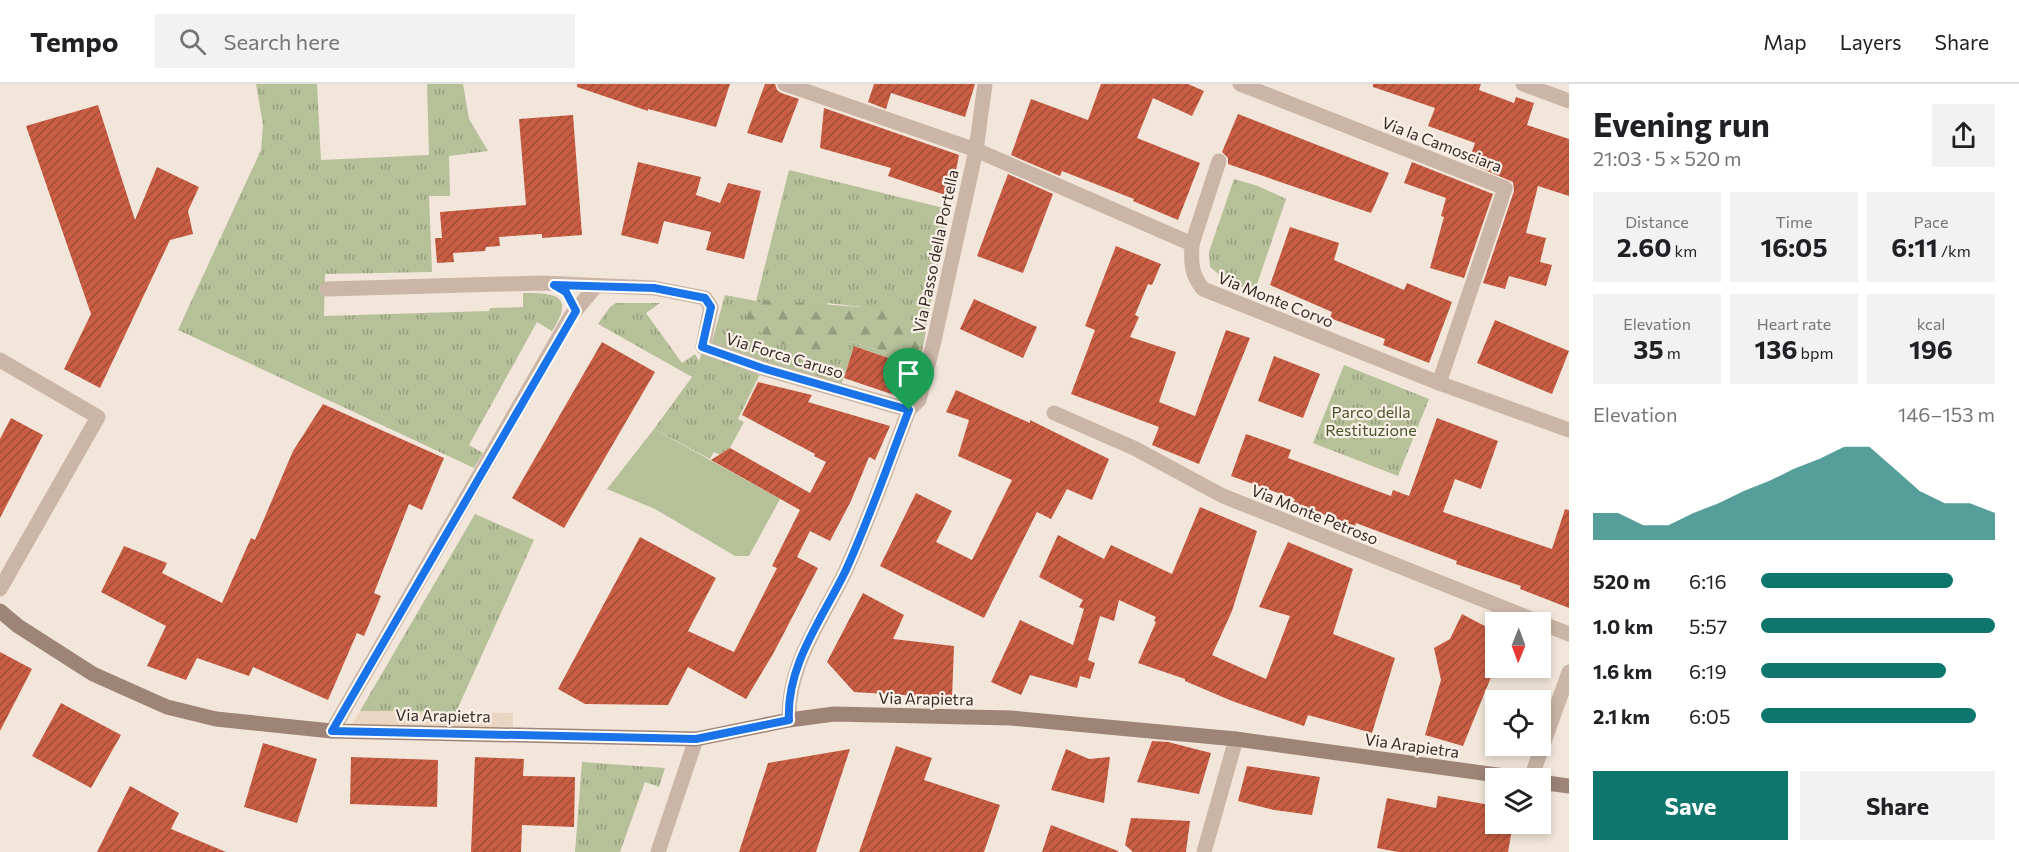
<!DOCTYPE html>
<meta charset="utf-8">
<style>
:root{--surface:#fff;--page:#f2f2f2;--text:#202124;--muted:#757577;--line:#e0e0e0;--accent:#0f766e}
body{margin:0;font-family:Commissioner,sans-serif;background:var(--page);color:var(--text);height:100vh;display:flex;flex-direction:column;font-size:22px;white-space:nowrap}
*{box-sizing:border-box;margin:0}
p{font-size:20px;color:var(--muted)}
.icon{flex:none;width:33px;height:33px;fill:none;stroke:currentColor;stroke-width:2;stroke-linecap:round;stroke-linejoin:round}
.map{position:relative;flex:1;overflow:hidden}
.details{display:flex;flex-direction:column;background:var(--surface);width:450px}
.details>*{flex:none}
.needle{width:39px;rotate:181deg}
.controls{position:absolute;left:1485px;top:528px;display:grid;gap:12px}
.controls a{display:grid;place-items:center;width:66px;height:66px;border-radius:0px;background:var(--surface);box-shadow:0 3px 9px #0003;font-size:30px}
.pin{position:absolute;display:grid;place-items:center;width:51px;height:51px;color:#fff;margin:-62px -26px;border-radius:50% 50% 50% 0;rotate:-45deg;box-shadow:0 0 6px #0007}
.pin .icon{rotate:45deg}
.round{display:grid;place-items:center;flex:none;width:63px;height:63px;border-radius:0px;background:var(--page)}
.overview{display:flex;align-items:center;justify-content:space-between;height:102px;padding:0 24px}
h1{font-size:33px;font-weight:700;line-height:45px}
.figures{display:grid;grid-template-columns:repeat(3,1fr);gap:9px;height:102px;padding:6px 24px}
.figures div{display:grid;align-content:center;border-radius:0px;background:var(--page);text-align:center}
.figures b{font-size:26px;font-weight:700}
.figures small{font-size:16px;font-weight:400}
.figures p{font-size:16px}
.chart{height:168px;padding:12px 24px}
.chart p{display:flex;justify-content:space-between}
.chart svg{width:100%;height:108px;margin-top:6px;fill:var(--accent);opacity:.7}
.cta{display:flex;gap:12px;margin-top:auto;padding:12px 24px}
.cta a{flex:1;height:69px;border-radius:0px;background:var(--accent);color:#fff;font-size:24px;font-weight:700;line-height:69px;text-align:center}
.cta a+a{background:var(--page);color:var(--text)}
ul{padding:0 24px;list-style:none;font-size:20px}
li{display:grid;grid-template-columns:96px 72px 1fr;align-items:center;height:45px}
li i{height:15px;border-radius:8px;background:var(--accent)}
header{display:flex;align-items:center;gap:36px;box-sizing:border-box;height:84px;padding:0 30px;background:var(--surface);border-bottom:2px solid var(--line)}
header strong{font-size:28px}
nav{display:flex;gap:33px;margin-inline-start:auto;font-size:21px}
.search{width:420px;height:54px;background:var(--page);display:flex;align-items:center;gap:15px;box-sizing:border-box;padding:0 21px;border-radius:0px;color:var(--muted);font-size:22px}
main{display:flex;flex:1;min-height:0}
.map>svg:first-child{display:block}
.grass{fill:url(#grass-tufts);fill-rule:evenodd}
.forest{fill:url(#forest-firs)}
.garden{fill:#b6c19a}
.plaza{fill:#ead6c1}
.building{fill:url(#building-hatch)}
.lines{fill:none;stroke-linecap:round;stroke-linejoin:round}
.street{stroke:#cab5a6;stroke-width:15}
.secondary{stroke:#9e8477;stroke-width:15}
.route-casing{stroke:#fff;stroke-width:12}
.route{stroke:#1a73e8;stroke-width:8}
.labels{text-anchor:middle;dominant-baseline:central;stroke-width:4.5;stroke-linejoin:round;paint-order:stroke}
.street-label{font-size:16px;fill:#362b27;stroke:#faf0e7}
.park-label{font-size:16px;fill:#47552a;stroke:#faf0e7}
</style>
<header>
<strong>Tempo</strong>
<div class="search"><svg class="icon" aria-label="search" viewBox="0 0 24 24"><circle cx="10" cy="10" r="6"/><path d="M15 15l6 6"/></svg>Search here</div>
<nav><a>Map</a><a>Layers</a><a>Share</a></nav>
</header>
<main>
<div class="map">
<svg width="1569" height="768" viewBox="0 0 1569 768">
<defs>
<pattern id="grass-tufts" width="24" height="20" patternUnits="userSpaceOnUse" patternTransform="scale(1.5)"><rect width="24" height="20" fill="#b6c19a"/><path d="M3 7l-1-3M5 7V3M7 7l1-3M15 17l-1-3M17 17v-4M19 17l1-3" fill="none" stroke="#959d7e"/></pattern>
<pattern id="forest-firs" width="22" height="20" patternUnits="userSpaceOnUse" patternTransform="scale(1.5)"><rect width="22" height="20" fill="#b6c19a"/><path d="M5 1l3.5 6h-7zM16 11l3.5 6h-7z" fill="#959d7e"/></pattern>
<pattern id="building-hatch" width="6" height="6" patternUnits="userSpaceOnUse" patternTransform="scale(1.5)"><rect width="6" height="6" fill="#c85d43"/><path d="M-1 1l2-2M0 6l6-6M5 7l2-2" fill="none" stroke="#a34d38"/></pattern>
</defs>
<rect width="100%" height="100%" fill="#f2e6da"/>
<g class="grass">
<path d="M256,0H317L321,76L429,71L427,0H463L469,35L488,67L449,72L450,112H429L432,188L325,190L324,232L489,227L490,224L523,223V209C556,209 575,211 552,247L537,238L469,361L483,369L474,384L178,246L261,66L263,41Z"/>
<path d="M789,86L948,125L919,285L855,262L841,301L711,261L725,211L756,217ZM827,219L863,223L911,276L849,257Z"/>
<polygon points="1234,95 1258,102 1286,115 1254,209 1222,193 1210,183 1209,168"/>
<polygon points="616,219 660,219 646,229 682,279 695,270 699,277 702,268 760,290 738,335 744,338 730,364 720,371 714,368 710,375 654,345 692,293 598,240 610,223"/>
<polygon points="1344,281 1429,315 1398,392 1313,359"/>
<polygon points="475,430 534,456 456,628 360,627"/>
<polygon points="582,678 665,684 659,703 645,698 620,768 575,768"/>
</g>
<polygon class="forest" points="763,216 904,226 920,237 921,262 911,276 849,257 837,265 794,266 748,242 745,227"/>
<polygon class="garden" points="654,345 780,415 749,472 735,472 655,425 607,405"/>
<polygon class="plaza" points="360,627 513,629 513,646 350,642"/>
<g class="building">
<polygon points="577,0 730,0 716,43 648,25 648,27 577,3"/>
<polygon points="765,0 775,0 777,6 781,9 799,15 782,59 747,49"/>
<polygon points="874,0 975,0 965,33 891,9 886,25 868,18"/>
<polygon points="1101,0 1188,0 1204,7 1192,32 1153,14 1137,54 1200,79 1178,136 1133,117 1134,115 1062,87 1060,92 1011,71 1031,15 1088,36"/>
<polygon points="1373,0 1481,0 1479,6 1514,19 1516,13 1534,19 1527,41 1569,55 1569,112 1538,102 1526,149 1546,154 1540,178 1552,181 1546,202 1509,192 1505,205 1483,199 1514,107 1513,98 1468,79 1475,59 1428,42 1435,24 1373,3"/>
<polygon points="98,21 135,136 157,83 199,103 188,127 193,150 170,156 100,304 64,285 91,230 26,42"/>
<polygon points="824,24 959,71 951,113 888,92 891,84 820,64"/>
<polygon points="1238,30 1389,89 1371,129 1228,80 1228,74 1222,68"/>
<polygon points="573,31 582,151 542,154 542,150 499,153 500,162 486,163 485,167 453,169 454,178 437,179 435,154 442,154 440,128 526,121 519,35"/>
<polygon points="638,78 701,93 696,111 720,119 728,99 761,107 744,175 706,166 711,148 664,137 658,160 621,151"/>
<polygon points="1412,78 1493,110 1464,194 1430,184 1444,133 1441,132 1446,114 1404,99"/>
<polygon points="1008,90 1053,110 1023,189 977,172"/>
<polygon points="1290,143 1339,159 1334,176 1404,206 1407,199 1452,218 1429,279 1383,261 1385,255 1330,234 1332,228 1270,201"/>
<polygon points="1116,162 1161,180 1152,201 1148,200 1135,231 1139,233 1130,253 1176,268 1159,318 1195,332 1226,246 1250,254 1199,380 1152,361 1159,343 1071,310 1095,246 1085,242"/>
<polygon points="974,215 1037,243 1023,274 960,245"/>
<polygon points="1495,236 1569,267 1552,310 1477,279"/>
<polygon points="602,258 655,288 564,444 512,414"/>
<polygon points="854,262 917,284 910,311 906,315 844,294"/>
<polygon points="1274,272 1320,290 1303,334 1258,317"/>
<polygon points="758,298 812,311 808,318 890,342 875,376 869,373 851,417 830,457 810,447 797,473 818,484 773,570 746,615 688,583 668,621 585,620 558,605 640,453 716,494 688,547 734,568 777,484 772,482 800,426 711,376 730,364 810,409 826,378 814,372 815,370 742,331"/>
<polygon points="956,306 1030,339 1030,336 1109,375 1092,416 1067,405 1051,435 1037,428 984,534 880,482 916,409 952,427 936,458 972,476 1012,396 958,372 969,336 946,328"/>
<polygon points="323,320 444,374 422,426 409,420 374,509 381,512 364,552 357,549 328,616 253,583 249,592 197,574 186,596 147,582 166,542 101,508 124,462 167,479 162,489 222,519 251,454 255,456 293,367"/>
<polygon points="11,334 43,351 0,434 0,355"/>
<polygon points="1437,334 1498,357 1481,405 1455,395 1443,428 1552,465 1565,425 1569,426 1569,524 1520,505 1521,502 1456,480 1457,477 1356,439 1355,442 1293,419 1295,415 1231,392 1246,350 1291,366 1288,374 1391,412 1393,406 1409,412"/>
<polygon points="1200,423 1257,447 1232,527 1212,571 1266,595 1290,532 1259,523 1288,458 1353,485 1333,550 1395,574 1372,649 1308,631 1304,642 1232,617 1185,597 1185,595 1138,579 1156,538 1154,537 1156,533 1119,516 1114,537 1100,532 1088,576 1095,579 1090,595 1080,592 1077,604 1030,591 1021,611 991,598 1020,536 1073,561 1084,525 1079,523 1083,516 1039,493 1058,451 1104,475 1111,461 1172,490"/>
<polygon points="863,509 904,531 893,555 954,562 952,614 854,608 827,578"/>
<polygon points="1462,530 1496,548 1496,581 1463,662 1425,651 1441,596 1434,564 1450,555"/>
<polygon points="0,568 32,585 0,647"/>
<polygon points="61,619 121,651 91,704 32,672"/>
<polygon points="1152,657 1168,658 1211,669 1199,710 1137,698"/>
<polygon points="263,659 317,675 297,739 244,723"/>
<polygon points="896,662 932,674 924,696 1000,721 984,768 859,768"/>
<polygon points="850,665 816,768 739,768 768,679"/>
<polygon points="1066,665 1089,675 1110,673 1104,719 1051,706"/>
<polygon points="351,673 438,676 437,723 350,720"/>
<polygon points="475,673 524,675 523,692 575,693 574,743 522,741 521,768 471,768"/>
<polygon points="1247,682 1320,693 1312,731 1274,726 1238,717"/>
<polygon points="130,702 179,729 171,745 226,768 97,768"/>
<polygon points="1438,712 1496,722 1496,740 1513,740 1508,768 1398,768 1377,764 1387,714 1436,724"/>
<polygon points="1131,734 1190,737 1186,768 1133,768 1125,761"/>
<polygon points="1051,741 1118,767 1118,768 1042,768"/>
</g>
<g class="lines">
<g class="street">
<path d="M785,0L976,66L1192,160C1191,179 1191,190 1203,205L1439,299L1569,346"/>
<polyline points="1240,0 1505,104 1439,299"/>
<polyline points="1523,0 1569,17"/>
<polyline points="1192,160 1219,77"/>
<polyline points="327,205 541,199 654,204 705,214 711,223 703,263 762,284 909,326"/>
<polyline points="0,276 98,333 0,505"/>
<polyline points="1054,329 1134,364 1223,412 1569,550"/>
<path d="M789,636C787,581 822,536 845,488C869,436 888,380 909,326L919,316L934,257L976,66L985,0"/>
<polyline points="332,647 571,232 596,202"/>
<polyline points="1531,694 1569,588"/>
<polyline points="658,768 696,655"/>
<polyline points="1204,768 1236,655"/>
</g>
<g class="secondary">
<polyline points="0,527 18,542 93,590 167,623 216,635 332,647 696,655 789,636 834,630 1011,634 1236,655 1519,694"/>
<polyline points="1540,698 1569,702"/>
</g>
</g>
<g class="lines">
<g class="route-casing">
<path id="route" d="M554,201L654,204L705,214L711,223L702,263L762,284L909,326C888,380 869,436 845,488C822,535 786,582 789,636L696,655L332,647L576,227L566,208Z"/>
</g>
<use href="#route" class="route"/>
</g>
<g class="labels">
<g class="street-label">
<text transform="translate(1442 60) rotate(21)">Via la Camosciara</text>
<text transform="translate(935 167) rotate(-78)">Via Passo della Portella</text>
<text transform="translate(1276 215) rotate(22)">Via Monte Corvo</text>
<text transform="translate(785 271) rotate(17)">Via Forca Caruso</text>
<text transform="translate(1315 430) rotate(22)">Via Monte Petroso</text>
<text transform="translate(926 614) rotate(1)">Via Arapietra</text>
<text transform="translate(443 631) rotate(1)">Via Arapietra</text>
<text transform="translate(1412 661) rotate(8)">Via Arapietra</text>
</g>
<g class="park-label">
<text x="1371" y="327">Parco della<tspan x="1371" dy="18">Restituzione</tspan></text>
</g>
</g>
</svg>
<div class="controls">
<a><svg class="needle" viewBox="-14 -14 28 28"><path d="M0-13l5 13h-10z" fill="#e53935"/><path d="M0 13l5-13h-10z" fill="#757577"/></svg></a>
<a><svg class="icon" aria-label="locate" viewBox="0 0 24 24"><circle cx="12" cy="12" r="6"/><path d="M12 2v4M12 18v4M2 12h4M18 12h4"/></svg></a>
<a><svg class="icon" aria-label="layers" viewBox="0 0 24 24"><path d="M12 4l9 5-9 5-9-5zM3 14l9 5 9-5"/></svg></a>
</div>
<div class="pin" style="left:909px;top:326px;background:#1e9e55"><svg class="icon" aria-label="arrive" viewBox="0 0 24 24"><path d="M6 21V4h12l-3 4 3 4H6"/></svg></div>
</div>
<section class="details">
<div class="overview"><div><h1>Evening run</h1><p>21:03 · 5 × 520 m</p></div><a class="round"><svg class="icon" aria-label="share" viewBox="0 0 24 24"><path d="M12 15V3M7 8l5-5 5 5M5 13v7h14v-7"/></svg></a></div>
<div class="figures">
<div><p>Distance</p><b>2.60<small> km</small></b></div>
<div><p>Time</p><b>16:05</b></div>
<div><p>Pace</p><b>6:11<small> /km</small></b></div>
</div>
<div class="figures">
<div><p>Elevation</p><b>35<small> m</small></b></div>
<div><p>Heart rate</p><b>136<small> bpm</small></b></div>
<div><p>kcal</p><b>196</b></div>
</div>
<div class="chart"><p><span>Elevation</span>146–153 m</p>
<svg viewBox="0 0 160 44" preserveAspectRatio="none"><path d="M0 44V33L10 33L20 38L30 38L40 33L50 29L60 24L70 20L80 15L90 11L100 6L110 6L120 15L130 24L140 29L150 29L160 33V44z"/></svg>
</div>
<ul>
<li><b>520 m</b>6:16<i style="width:82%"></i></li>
<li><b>1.0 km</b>5:57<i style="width:100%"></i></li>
<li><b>1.6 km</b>6:19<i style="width:79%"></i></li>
<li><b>2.1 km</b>6:05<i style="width:92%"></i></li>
</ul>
<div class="cta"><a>Save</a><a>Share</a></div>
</section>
</main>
